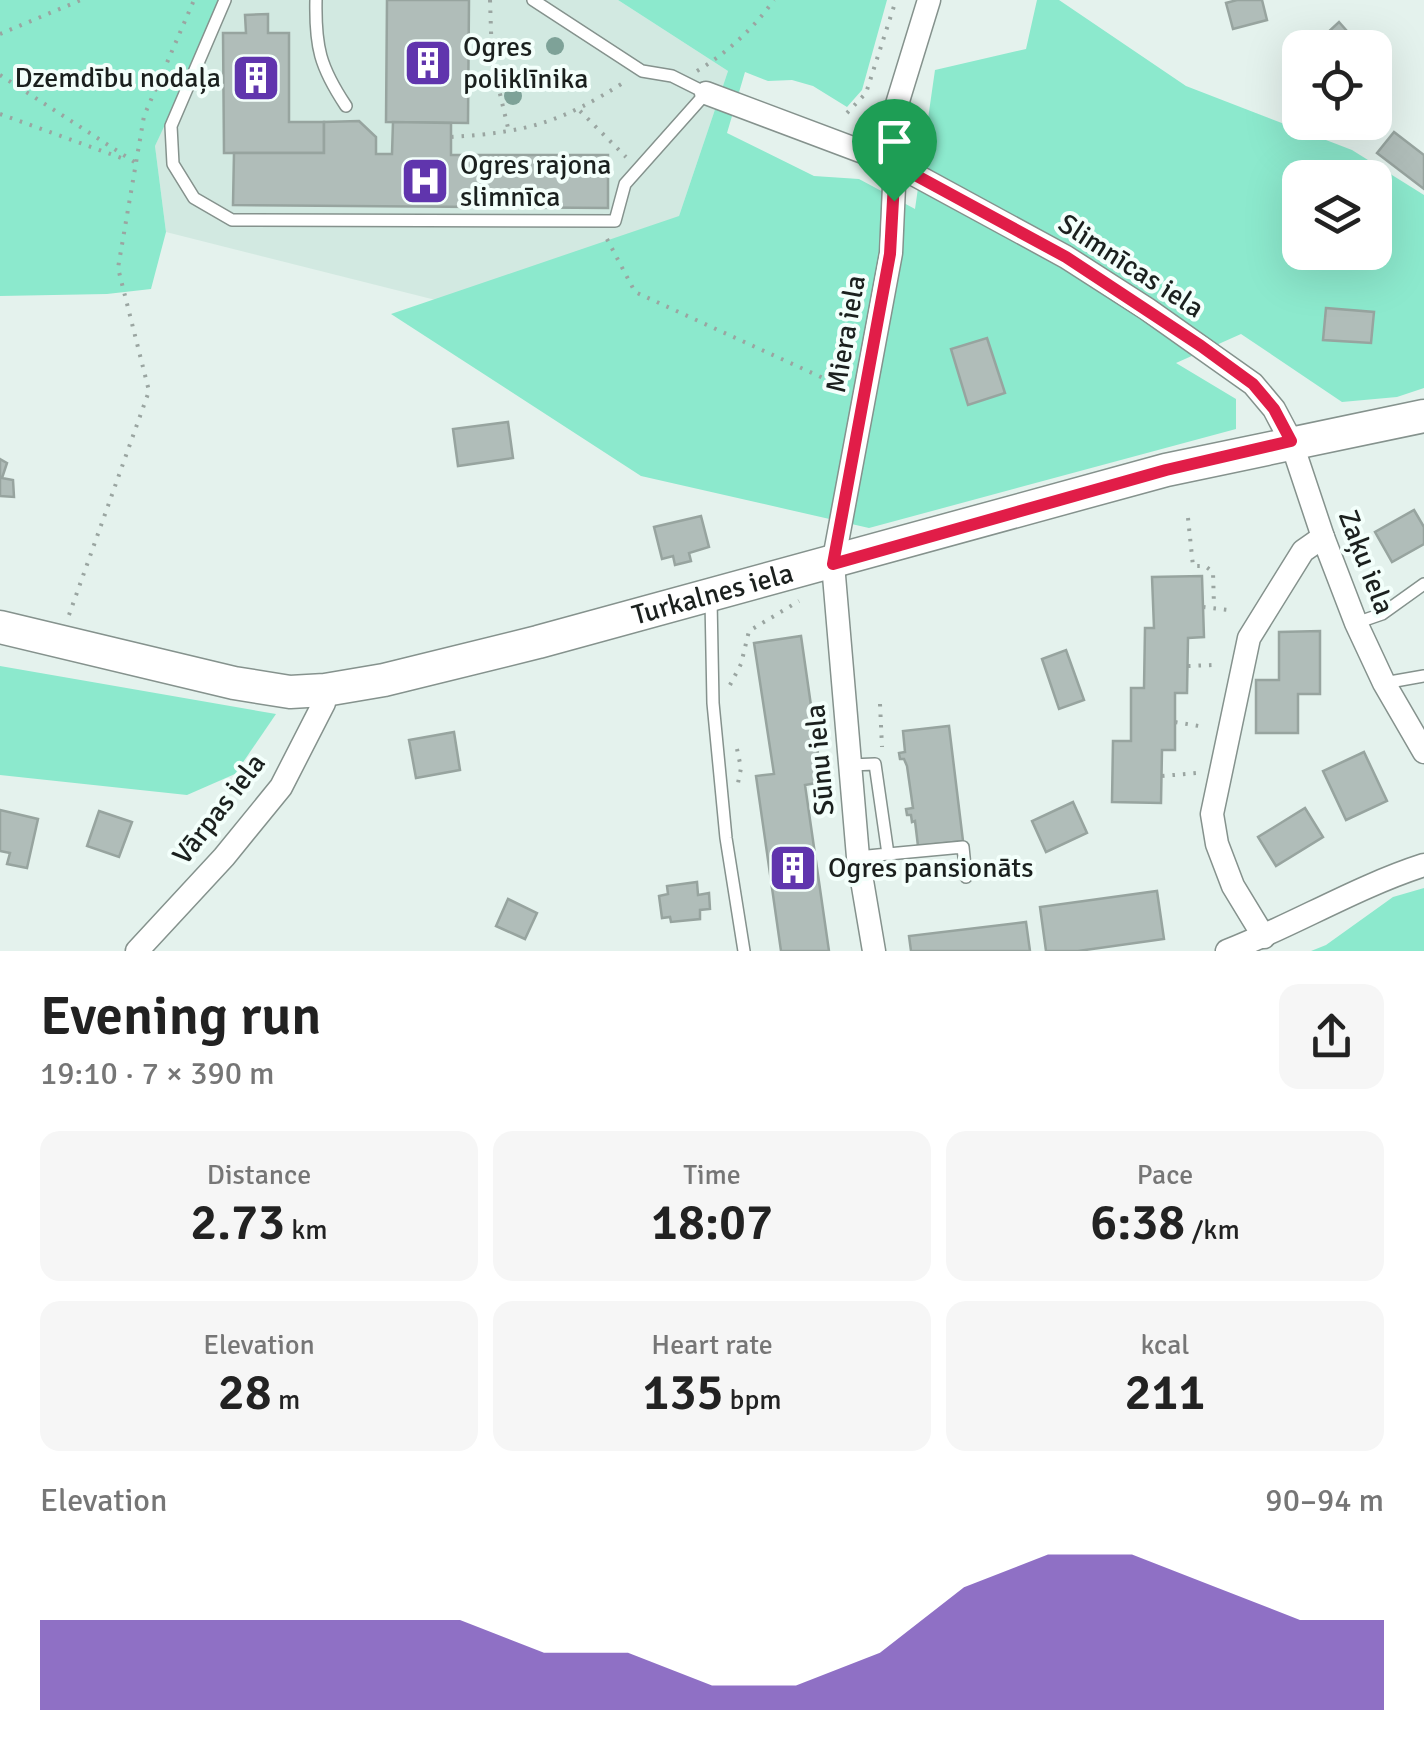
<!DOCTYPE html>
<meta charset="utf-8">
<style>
:root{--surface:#fff;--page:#f6f6f6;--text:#222;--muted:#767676;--accent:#6035ad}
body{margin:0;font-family:Signika,sans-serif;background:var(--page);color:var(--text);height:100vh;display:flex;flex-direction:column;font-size:38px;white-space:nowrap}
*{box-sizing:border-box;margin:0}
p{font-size:32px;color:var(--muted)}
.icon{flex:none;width:55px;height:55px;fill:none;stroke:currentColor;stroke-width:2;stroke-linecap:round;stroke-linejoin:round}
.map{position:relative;height:951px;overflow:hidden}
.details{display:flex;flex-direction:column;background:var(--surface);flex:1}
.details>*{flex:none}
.tools{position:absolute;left:1282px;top:30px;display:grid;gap:20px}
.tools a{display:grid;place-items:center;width:110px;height:110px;border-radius:20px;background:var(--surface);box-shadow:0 10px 40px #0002;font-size:50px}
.pin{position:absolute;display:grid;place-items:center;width:85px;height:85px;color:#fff;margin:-102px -42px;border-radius:50% 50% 50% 0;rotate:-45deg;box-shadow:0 0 10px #0007}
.pin .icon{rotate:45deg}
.round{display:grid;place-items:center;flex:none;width:105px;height:105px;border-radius:20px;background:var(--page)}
.summary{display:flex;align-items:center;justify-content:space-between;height:170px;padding:0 40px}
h1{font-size:55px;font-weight:600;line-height:75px}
.figures{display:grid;grid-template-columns:repeat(3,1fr);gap:15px;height:170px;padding:10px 40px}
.figures div{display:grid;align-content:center;border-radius:20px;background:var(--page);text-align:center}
.figures b{font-size:50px;font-weight:600}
.figures small{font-size:28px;font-weight:400}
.figures p{font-size:28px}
.chart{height:280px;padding:20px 40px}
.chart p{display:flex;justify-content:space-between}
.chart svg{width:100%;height:180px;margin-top:10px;fill:var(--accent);opacity:.7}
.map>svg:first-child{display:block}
.built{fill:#d2e9e1}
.green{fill:#8ce9cd;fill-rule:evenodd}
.building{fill:#b0bdb9;stroke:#97a49f;stroke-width:2.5}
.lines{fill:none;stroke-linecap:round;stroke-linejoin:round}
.service-casing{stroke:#85928d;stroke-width:14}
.minor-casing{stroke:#85928d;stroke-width:25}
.secondary-casing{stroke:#85928d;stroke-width:35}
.path{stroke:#9aa5a1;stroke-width:4;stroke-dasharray:2.5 8;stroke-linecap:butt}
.service{stroke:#fff;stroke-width:11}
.minor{stroke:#fff;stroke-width:22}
.secondary{stroke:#fff;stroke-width:32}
.tree{fill:#7ea298}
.route-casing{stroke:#fff;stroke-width:20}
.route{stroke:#e11d48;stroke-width:12}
.labels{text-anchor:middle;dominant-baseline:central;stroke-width:8;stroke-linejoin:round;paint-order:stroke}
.poi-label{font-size:28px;fill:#1b201e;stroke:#f3fffb;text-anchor:start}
.street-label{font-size:28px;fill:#1b201e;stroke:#f3fffb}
</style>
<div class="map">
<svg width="1424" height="951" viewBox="0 0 1424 951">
<rect width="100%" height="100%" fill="#e4f2ed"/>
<polygon class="built" points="217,0 618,0 728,71 679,216 658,356 166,232 155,146"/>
<g class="green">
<polygon points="0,0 220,0 209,30 155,146 166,232 151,289 107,294 0,296"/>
<path d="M618,0H887L862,90L847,107L813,86L792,80L768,81L745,72L727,133L814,176L859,179L915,209L935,70L1026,49L1037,0H1059L1186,86L1352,150L1424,195V388L1397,397L1342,402L1241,334L1176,363L1236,399V429L869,528L641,476L391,314L679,216L728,71ZM1300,178H1375V252H1300Z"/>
<polygon points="0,666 276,714 235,774 187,795 0,775"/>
<polygon points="1424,888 1424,951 1311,951 1326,945 1393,897"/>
</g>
<g class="building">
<polygon points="387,0 469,0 468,123 386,122"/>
<polygon points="1237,0 1262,0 1267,20 1233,29 1226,3"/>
<polygon points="268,14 268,33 289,33 289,122 324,122 324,153 224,153 223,33 246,33 245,15"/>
<polygon points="1339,22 1362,48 1311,48"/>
<polygon points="359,121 376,137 376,154 392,154 393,122 451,123 451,155 608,155 608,208 233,205 234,153 324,153 324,122"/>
<polygon points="1394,132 1424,155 1424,189 1377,153"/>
<polygon points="1326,308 1374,312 1371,343 1323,340"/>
<polygon points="987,338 1005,393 968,405 951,349"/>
<polygon points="508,422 513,458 458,466 453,429"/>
<polygon points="0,459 7,463 2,478 13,480 14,497 0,496"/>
<polygon points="1414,510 1424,527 1424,544 1392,562 1375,532"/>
<polygon points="701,516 709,547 689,553 691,561 675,565 673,556 662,559 654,527"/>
<polygon points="1202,576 1204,637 1188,638 1187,693 1175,693 1175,750 1162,750 1161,803 1112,802 1113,741 1131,741 1131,688 1144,688 1145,628 1154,628 1152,577"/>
<polygon points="1320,631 1320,694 1298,694 1298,733 1256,733 1256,680 1279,680 1279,632"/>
<polygon points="801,636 822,782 805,785 829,951 781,951 756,776 774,774 754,643"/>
<polygon points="1066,650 1084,700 1059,709 1042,659"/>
<polygon points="949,726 963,841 918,846 915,821 912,822 911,815 907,815 906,809 913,808 907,766 904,759 900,759 899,753 905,752 903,731"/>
<polygon points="454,732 460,770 416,778 409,740"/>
<polygon points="1364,752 1387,801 1346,820 1323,771"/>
<polygon points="1073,802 1087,833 1046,852 1032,821"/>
<polygon points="1305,808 1323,837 1276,866 1258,837"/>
<polygon points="0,810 38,819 27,868 7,864 10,853 0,851"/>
<polygon points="99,811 132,822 119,857 87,846"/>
<polygon points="697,882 698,895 709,893 710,909 700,910 700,919 671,922 670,917 662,918 659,896 668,894 667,886"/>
<polygon points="1157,891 1164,939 1078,951 1046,951 1040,907"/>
<polygon points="508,899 537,913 525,939 496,926"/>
<polygon points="1026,922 1030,951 911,951 909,936"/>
</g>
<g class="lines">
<g class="service-casing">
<g id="service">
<polyline points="225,0 171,126 173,164 194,198 232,220 615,221 625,184 706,93 672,76 642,71 533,0"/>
<path d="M316,0C315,47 320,67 346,106"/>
<polyline points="711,600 713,703 726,838 744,951"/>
<polyline points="1356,623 1382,614 1424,584"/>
<polyline points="1384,683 1424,676"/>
<polyline points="850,765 875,764 888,854 858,857"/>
<polyline points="888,854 963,847 966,877"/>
</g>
</g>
<g class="minor-casing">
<g id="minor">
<polyline points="706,93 895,164 1066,257 1147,309 1253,384 1274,409 1291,441 1323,537 1356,623 1384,683 1424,752"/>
<polyline points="1264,937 1233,886 1217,844 1212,814 1249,638 1303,551 1323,537"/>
<polyline points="137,951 224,857 281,787 324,703 325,690"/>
<polyline points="874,951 858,857 833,564 891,253 895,164 886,140 929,0"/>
<path d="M1227,951C1294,925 1356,887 1424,865"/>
</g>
</g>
<g class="secondary-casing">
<g id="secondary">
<path id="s1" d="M0,627L234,683L290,692L325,690L384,680L538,642L1166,470L1424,416"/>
</g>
</g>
<g class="path">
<polyline points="490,0 492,60 509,132"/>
<polyline points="0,34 81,0"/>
<path d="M697,71C728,52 753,29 774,0"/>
<polyline points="0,75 136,163"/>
<polyline points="580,111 626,157"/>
<polyline points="847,113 866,93 896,0"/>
<polyline points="0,114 127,160"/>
<path d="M451,137C528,132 560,123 626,81"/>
<polyline points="607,239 635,292 845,388"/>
<polyline points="1188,518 1193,566 1205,566 1213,572 1214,606"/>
<polyline points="1203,607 1229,610"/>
<polyline points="69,615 149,391 118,268 144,116 194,0"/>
<polyline points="1188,666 1213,665"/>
<polyline points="730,685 741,664 749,631 799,601"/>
<polyline points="880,704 882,747"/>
<polyline points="1175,722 1205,727"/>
<polyline points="737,749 741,768 738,783"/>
<polyline points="1162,776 1197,773"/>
</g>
<use href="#service" class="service"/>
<use href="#minor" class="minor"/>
<use href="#secondary" class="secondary"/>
</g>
<g class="tree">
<circle cx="555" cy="46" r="9"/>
<circle cx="513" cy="96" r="9"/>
</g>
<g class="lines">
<g class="route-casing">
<polygon id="route" points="895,164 1066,257 1201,346 1253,384 1274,409 1291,441 1166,470 833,564 890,254"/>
</g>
<use href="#route" class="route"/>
</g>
<defs>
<g id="building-square" transform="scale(2.5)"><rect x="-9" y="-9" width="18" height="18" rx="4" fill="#6035ad" stroke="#f3fffb"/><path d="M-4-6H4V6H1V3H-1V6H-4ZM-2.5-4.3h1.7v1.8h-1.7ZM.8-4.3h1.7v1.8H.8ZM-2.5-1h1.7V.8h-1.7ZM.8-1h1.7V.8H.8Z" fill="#fff"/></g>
<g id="hospital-square" transform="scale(2.5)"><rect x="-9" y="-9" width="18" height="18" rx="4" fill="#6035ad" stroke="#f3fffb"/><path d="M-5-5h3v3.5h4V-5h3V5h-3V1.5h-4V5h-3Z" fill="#fff"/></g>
</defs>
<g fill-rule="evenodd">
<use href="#building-square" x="428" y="63"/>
<use href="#building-square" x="256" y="78"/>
<use href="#hospital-square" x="425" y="181"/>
<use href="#building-square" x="793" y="868"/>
</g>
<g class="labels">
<g class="poi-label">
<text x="463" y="47">Ogres<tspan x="463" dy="32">poliklīnika</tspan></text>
<text x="221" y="78" text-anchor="end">Dzemdību nodaļa</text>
<text x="460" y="165">Ogres rajona<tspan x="460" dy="32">slimnīca</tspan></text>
<text x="828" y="868">Ogres pansionāts</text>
</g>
<g class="street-label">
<text transform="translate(1131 266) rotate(33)">Slimnīcas iela</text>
<text transform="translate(846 334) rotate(-80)">Miera iela</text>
<text transform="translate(1366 562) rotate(69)">Zaķu iela</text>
<text stroke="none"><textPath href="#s1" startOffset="732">Turkalnes iela</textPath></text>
<text transform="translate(820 760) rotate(-95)">Sūnu iela</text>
<text transform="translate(219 809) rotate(-52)">Vārpas iela</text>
</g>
</g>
</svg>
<div class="tools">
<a><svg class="icon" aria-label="locate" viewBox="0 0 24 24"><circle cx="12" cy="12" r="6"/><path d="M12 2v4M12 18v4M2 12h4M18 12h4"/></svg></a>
<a><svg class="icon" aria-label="layers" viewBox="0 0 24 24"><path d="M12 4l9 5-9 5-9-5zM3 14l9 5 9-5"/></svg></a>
</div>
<div class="pin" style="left:894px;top:201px;background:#1e9e55"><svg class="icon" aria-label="arrive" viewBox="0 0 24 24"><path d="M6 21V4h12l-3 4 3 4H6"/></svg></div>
</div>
<section class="details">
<div class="summary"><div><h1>Evening run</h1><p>19:10 · 7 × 390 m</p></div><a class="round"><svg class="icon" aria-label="share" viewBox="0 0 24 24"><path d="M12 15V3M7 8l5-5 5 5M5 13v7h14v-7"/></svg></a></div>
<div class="figures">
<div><p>Distance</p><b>2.73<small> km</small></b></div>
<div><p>Time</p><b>18:07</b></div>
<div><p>Pace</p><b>6:38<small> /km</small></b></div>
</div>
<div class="figures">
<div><p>Elevation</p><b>28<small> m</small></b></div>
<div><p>Heart rate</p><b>135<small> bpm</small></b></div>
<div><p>kcal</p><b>211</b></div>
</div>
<div class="chart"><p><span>Elevation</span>90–94 m</p>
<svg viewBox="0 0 160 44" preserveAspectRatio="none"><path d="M0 44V22L10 22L20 22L30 22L40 22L50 22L60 30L70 30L80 38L90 38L100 30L110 14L120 6L130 6L140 14L150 22L160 22V44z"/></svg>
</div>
</section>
